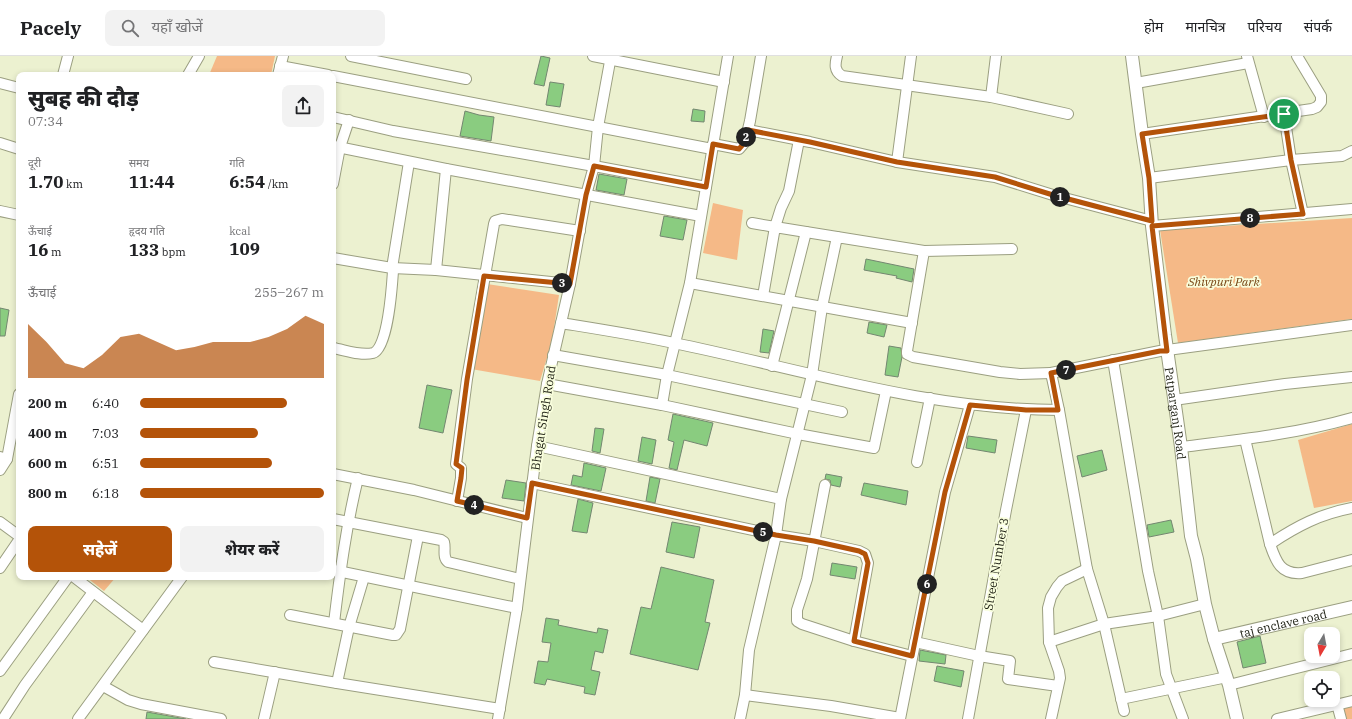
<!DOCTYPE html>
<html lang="hi">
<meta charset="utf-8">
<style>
:root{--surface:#fff;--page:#f2f2f2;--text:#202124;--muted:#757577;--line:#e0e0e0;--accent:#b45309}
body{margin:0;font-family:"IBM Plex Serif","Noto Sans Devanagari",serif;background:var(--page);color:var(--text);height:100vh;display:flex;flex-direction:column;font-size:15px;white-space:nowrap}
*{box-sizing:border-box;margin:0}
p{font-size:13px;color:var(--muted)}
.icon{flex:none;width:22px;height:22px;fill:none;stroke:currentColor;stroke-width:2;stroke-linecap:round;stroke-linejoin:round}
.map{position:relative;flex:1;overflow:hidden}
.panel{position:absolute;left:16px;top:16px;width:320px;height:508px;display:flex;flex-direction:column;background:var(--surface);border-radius:8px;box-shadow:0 2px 6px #0003}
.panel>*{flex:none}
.needle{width:26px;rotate:190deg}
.controls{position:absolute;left:1304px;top:571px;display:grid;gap:8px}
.controls a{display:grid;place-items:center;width:36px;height:36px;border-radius:8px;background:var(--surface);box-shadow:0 2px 6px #0003;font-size:20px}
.pin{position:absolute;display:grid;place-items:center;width:34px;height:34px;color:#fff;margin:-17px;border:2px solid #fff;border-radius:50%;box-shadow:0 1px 4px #0007}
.km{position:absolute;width:20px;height:20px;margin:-10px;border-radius:50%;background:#222;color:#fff;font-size:11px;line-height:20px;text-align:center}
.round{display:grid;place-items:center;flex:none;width:42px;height:42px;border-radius:8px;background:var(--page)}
.overview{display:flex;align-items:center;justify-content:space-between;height:68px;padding:0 12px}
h1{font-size:22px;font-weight:800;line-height:30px}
.figures{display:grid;grid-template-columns:repeat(3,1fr);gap:6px;height:68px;padding:4px 12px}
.figures div{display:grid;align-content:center}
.figures b{font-size:17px;font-weight:800}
.figures small{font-size:11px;font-weight:400}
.figures p{font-size:11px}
.chart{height:112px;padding:8px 12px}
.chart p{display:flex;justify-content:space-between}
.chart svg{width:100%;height:72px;margin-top:4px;fill:var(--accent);opacity:.7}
.action{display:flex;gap:8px;margin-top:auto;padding:8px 12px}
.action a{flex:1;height:46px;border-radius:8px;background:var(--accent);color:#fff;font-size:16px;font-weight:800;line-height:46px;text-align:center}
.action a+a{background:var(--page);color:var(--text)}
ul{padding:0 12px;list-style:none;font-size:13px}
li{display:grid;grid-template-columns:64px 48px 1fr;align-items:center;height:30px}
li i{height:10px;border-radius:5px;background:var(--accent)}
header{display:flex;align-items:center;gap:24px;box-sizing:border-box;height:56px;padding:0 20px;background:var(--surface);border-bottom:1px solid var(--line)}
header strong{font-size:19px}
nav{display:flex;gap:22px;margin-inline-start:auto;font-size:14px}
.search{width:280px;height:36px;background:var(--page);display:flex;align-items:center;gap:10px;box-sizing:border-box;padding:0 14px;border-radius:8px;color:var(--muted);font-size:15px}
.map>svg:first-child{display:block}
.green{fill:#f5b987}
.building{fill:#8acc80;stroke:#738770}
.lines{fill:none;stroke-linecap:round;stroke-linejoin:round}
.minor-casing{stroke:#9b9f81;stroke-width:12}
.tertiary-casing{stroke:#9b9f81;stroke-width:14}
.minor{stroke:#fff;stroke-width:10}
.tertiary{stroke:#fff;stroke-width:12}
.route-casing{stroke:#fff;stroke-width:8}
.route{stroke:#b45309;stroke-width:5}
.labels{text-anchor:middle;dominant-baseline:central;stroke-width:3.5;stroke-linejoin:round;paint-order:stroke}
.park-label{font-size:12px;font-style:italic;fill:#784614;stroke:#f9fedd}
.street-label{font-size:12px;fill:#1c1e12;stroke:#f9fedd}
</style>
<header>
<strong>Pacely</strong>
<div class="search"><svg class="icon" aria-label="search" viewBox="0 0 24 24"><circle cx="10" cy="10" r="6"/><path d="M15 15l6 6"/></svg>यहाँ खोजें</div>
<nav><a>होम</a><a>मानचित्र</a><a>परिचय</a><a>संपर्क</a></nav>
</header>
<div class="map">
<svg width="1352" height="663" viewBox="0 0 1352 663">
<rect width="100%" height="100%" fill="#ecf1d0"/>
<g class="green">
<polygon points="217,0 275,0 271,19 209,19"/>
<polygon points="713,147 743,154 737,204 703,197"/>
<polygon points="1352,162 1352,263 1178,287 1160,174"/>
<polygon points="487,228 559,239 552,285 540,325 471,313"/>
<polygon points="1352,368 1352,445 1314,452 1298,384"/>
<polygon points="86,521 116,521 104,535"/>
<polygon points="1352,640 1352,663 1344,663 1337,644"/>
</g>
<g class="building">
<polygon points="541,0 550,2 544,30 534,28"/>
<polygon points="550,26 564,28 560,51 546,49"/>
<polygon points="693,53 705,55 704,66 691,65"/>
<polygon points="465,55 479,59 494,61 491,85 460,80"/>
<polygon points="599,118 627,123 624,139 596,134"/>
<polygon points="664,160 687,164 683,184 660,180"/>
<polygon points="866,203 914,213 912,226 896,222 897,220 864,214"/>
<polygon points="0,252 9,254 5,280 0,280"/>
<polygon points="869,266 887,269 884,281 867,277"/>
<polygon points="763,273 774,275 769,297 760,296"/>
<polygon points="889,290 901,292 902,301 898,321 885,319"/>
<polygon points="427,329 452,334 443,377 419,372"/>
<polygon points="673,358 713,367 707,390 684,384 677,414 669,412 674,386 668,384"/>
<polygon points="595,372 604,373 600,397 592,395"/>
<polygon points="968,380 997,384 995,397 966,392"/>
<polygon points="642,381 656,384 652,408 638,405"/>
<polygon points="1102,394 1107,414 1082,421 1077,400"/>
<polygon points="584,407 606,412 601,435 571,429 573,419 582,421"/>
<polygon points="826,418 842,421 840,431 831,429 830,424 825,423"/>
<polygon points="650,421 660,423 655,447 646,445"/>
<polygon points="506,424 526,427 524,445 502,442"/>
<polygon points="864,427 908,435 906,449 861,439"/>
<polygon points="578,443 593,447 587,477 572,475"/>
<polygon points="1171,464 1174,476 1149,481 1147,469"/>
<polygon points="672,466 700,471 694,502 666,496"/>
<polygon points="832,507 857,511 855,523 830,519"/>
<polygon points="661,511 714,524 705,566 710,567 698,614 630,598 641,551 651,553"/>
<polygon points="546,562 559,564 558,569 597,577 598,572 608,574 603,597 595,595 591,614 600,616 595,639 584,637 585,631 547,623 545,629 534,627 538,605 548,606 551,587 542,586"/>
<polygon points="1260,580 1266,607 1243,612 1237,586"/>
<polygon points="920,594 946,599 945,608 919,605"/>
<polygon points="937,610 964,615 961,631 934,625"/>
<polygon points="147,656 186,663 146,663"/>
</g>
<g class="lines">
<g class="minor-casing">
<g id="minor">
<polyline points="351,0 466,23"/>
<polyline points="593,0 724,26"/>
<path d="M837,0C835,8 834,15 842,20L991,41L1068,58"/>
<polyline points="1247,0 1264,61"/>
<polyline points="280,10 328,19"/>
<polyline points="63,19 68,0"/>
<polyline points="188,19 199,0"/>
<polyline points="278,19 283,0"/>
<polyline points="333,20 712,93"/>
<polyline points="0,27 19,32"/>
<polyline points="1136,27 1248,7"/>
<polyline points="991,41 996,0"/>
<polyline points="1284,58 1291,104 1303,158"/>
<polyline points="333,61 393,75 594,110 706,131"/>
<polyline points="748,74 810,86 897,106 995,121 1053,139 1152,165"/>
<polyline points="1142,78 1312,53 1317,51 1321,46 1321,40 1297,0"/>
<polyline points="0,87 19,93"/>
<polyline points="713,88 739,93 745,86 750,65 761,0"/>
<polyline points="333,90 446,113 701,160"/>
<polyline points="897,106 911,0"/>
<polyline points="1149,122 1291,104 1342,100 1352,95"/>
<polyline points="333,128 340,91 349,64"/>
<polyline points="0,155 19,159"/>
<polyline points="752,167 775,171 781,152 789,135 799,84"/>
<polyline points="1152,170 1352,153"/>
<polyline points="1012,193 924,195 907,295 907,298 913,301 1000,316 1020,318 1051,317"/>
<polyline points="333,202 392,212 436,214 570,228"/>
<polyline points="436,214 446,113"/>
<polyline points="690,227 912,267"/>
<polyline points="763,240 775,171 806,176"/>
<path d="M561,267C598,273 637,279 674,287C801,313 927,354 1059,354L1051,317L1160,295L1352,269"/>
<path d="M333,292C345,294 360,300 373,297C388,293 392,230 393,215L392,212L409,106"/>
<polyline points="553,299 667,319 842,356"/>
<polyline points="1113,304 1148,515 1158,560 1166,618 1183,663"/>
<polyline points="772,310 806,176 837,181"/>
<polyline points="547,328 662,349 798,378 874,392 886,335"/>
<polyline points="1174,344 1285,328 1352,321"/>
<polyline points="662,349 667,319 690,227 728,0"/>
<polyline points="1059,354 1087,513 1104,568 1124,655"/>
<path d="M1245,383L1270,488C1276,506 1281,519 1302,517L1352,504"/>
<polyline points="537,390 781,443"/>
<path d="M1181,391C1238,384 1296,378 1352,362"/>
<polyline points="0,401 7,403 19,338"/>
<polyline points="917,406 930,342"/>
<polyline points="0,414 7,403"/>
<polyline points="333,418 414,434 527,462"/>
<polyline points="532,427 776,479 814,485 859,495 865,498 868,507 854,585"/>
<polyline points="825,429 807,523 797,554 797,565 802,568 854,585 912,600"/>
<polyline points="457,445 461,422 461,412 456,408 467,323 494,168 495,165 502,163 580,175"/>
<path d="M333,463L441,484L444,486C446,493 442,501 448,506L520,523"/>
<polyline points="0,466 19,480"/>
<path d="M1270,488C1297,470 1320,458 1352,452"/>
<polyline points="0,512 19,484"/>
<polyline points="333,514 517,552"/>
<polyline points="74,521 143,574"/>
<polyline points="290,559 393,579 396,579 400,573 418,480"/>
<path d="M334,567C340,517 346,471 358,422"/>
<polyline points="915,586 979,600 1010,605 1008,623 1058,630"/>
<polyline points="1049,586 1104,568 1158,560 1205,548"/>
<polyline points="214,606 337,627 500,653"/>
<polyline points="0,615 68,521"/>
<polyline points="337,627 349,571 364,521"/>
<polyline points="1229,629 1352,598"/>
<polyline points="103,630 128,644 141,648 221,663"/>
<polyline points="745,639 831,650 900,662"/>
<polyline points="1121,643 1227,621"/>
<polyline points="1337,648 1341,663"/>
<polyline points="3,663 25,629 93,536"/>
<polyline points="78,663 182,521"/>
<polyline points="264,663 275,616"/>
<polyline points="498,663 517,552 537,390 547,328 570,228 586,139 594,110 598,71 611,0"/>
<polyline points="740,663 745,639 749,594 776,479 781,443 812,319 822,251 837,181 924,195"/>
<polyline points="900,663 945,436 970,349"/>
<polyline points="968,663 1006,454 1026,354"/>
<polyline points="1051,663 1060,622 1059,615 1049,586 1048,552 1051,541 1057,531 1062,525 1087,513"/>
<polyline points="1277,663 1352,645"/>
</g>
</g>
<g class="tertiary-casing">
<g id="tertiary">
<path id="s1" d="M1132,0L1142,78L1149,122L1152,170L1165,279L1181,391L1191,480L1197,503L1205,548L1214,583L1229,629L1237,663"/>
<path id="s2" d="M1214,583L1352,551"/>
</g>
</g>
<use href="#minor" class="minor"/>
<use href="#tertiary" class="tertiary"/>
</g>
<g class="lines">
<g class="route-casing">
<polygon id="route" points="1284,58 1291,104 1303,158 1152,170 1167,295 1160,295 1051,317 1058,354 1026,354 970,349 945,436 912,600 854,585 868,507 865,498 859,495 814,485 776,479 532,427 527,462 457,445 461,422 462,412 456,408 467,324 484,220 570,228 586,139 594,110 706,131 713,88 739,93 745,86 748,74 810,86 897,106 995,121 1053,139 1152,165 1149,122 1142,78"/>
</g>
<use href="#route" class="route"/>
</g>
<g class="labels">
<g class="park-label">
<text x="1224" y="225">Shivpuri Park</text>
</g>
<g class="street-label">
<text stroke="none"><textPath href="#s1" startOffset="360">Patparganj Road</textPath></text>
<text transform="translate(543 362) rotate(-81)">Bhagat Singh Road</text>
<text transform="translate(996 508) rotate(-80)">Street Number 3</text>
<text stroke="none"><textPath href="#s2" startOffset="71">taj enclave road</textPath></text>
</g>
</g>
</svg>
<div class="controls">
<a><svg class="needle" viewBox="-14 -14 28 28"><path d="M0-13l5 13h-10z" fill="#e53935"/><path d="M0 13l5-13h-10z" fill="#757577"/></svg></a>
<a><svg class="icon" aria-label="locate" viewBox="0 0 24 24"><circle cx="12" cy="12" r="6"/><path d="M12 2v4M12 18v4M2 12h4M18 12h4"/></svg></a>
</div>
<div class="pin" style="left:1284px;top:58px;background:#1e9e55"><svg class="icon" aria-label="arrive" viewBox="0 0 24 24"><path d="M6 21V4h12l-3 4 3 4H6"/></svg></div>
<b class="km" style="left:1060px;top:141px">1</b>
<b class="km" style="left:746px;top:81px">2</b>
<b class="km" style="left:562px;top:227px">3</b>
<b class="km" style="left:474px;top:449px">4</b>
<b class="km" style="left:763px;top:476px">5</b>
<b class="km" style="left:927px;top:528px">6</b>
<b class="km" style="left:1066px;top:314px">7</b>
<b class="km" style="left:1250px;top:162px">8</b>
<section class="panel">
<div class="overview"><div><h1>सुबह की दौड़</h1><p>07:34</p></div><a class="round"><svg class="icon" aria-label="share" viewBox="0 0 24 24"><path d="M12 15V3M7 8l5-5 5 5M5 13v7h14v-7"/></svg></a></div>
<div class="figures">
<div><p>दूरी</p><b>1.70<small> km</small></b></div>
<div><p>समय</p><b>11:44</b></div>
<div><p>गति</p><b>6:54<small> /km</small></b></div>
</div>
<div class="figures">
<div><p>ऊँचाई</p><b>16<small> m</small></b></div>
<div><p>हृदय गति</p><b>133<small> bpm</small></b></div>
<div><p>kcal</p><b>109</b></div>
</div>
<div class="chart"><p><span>ऊँचाई</span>255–267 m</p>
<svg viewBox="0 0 160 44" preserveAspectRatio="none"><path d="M0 44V11L10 22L20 35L30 38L40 30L50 19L60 17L70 22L80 27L90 25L100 22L110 22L120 22L130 19L140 14L150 6L160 11V44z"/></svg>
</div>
<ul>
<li><b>200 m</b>6:40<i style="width:80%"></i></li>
<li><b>400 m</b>7:03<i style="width:64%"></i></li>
<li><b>600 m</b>6:51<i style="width:72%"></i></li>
<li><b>800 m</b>6:18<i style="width:100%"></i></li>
</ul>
<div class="action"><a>सहेजें</a><a>शेयर करें</a></div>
</section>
</div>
